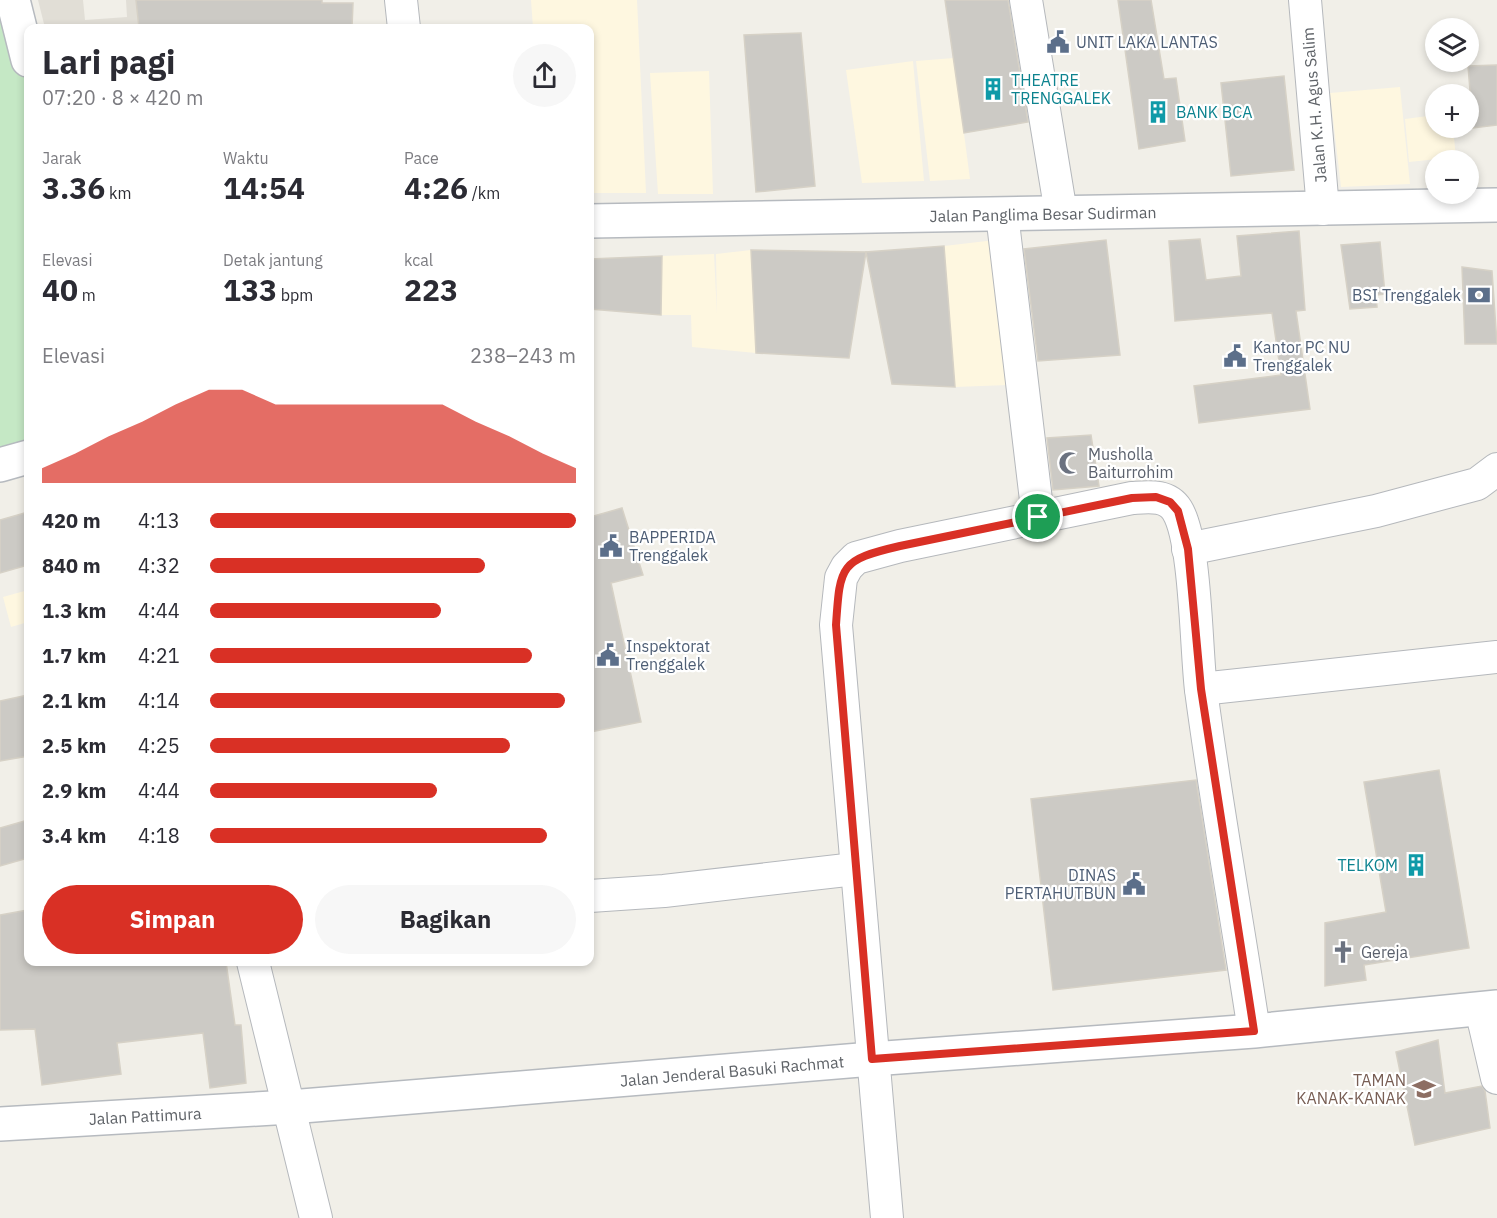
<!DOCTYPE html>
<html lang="id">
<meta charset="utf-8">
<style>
:root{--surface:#fff;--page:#f7f7f7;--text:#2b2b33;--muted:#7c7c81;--accent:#d93025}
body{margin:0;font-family:"IBM Plex Sans",sans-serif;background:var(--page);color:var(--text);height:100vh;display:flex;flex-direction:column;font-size:22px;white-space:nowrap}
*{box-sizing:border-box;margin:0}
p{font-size:20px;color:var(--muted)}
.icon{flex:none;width:33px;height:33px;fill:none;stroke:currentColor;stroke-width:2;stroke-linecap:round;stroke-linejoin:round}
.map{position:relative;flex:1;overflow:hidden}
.side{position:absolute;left:24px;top:24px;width:570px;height:942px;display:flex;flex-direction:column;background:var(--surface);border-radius:12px;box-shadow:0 3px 9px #0003}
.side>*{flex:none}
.controls{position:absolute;left:1425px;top:18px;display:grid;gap:12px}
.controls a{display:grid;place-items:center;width:54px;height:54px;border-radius:50%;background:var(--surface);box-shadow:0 3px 9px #0003;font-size:30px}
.pin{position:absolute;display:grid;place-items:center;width:51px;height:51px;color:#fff;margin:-26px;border:3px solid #fff;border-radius:50%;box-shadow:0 2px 6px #0007}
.round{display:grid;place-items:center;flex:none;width:63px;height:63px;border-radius:32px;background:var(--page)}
.overview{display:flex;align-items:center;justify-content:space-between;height:102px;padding:0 18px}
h1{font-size:33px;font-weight:800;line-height:45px}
.metrics{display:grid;grid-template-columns:repeat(3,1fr);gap:9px;height:102px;padding:6px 18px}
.metrics div{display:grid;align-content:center}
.metrics b{font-size:30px;font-weight:800}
.metrics small{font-size:16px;font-weight:400}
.metrics p{font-size:16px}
.chart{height:168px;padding:12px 18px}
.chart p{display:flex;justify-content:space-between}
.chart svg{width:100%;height:108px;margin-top:6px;fill:var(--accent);opacity:.7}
.button{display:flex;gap:12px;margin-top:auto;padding:12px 18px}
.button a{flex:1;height:69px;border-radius:36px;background:var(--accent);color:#fff;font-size:24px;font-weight:800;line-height:69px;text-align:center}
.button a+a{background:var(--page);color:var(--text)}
ul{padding:0 18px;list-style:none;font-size:20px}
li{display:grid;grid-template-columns:96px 72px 1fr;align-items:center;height:45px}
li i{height:15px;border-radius:8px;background:var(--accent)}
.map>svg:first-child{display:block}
.commercial{fill:#fef7e0}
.education{fill:#e1ded6}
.green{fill:#c5e8c5}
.building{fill:#cccac5;stroke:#d6d1c6;stroke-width:1.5}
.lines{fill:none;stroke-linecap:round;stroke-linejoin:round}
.street-casing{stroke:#b5b8bc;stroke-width:34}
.secondary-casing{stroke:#b6babf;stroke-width:36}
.street{stroke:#fff;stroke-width:32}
.secondary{stroke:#fff;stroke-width:33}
.route-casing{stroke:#fff;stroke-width:12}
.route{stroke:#d93025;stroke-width:8}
.labels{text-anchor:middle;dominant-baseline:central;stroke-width:4.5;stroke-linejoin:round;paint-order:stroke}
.service-label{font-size:16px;fill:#4e5e75;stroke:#fff;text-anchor:start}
.culture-label{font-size:16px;fill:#0d838f;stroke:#fff;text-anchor:start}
.street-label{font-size:16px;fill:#5f6368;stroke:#fff}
.worship-label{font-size:16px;fill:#5b616d;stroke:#fff;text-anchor:start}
.education-label{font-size:16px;fill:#785e54;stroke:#fff;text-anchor:end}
</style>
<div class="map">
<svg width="1497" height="1218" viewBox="0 0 1497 1218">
<rect width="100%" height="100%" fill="#f1efe8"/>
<g class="commercial">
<polygon points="531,0 637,0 646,193 590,193 590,28 533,28"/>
<polygon points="954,58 970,179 930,181 916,61"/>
<polygon points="913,61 924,181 862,183 846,70"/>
<polygon points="709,71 713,194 658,194 650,73"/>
<polygon points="1400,87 1410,184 1341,187 1330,93"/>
<polygon points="1435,115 1436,128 1453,128 1456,157 1409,162 1405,119"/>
<polygon points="995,240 1008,385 955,387 944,246"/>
<polygon points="751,250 756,353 692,347 691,315 661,315 662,256 714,254 717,315 716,254"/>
<polygon points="28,590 28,622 11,627 3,597"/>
</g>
<polygon class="education" points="38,0 83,0 85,20 127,17 126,0 136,0 139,28 45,28"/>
<polygon class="green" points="0,0 28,60 28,457 0,465"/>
<g class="building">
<polygon points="136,0 322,0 322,3 353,3 352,28 139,28"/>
<polygon points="945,0 1008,0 1028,122 964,133"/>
<polygon points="1118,0 1151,0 1164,79 1176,78 1185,141 1139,149"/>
<polygon points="801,33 815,186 756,192 744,35"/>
<polygon points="1497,65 1497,125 1473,128 1468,66"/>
<polygon points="1284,76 1294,170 1231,176 1221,83"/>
<polygon points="1299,231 1305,310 1296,311 1310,409 1199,423 1194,386 1281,375 1272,313 1175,321 1169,241 1200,239 1206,280 1241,276 1237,236"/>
<polygon points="1106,240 1120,355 1038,361 1024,249"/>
<polygon points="1380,242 1385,294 1376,295 1377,307 1350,309 1341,245"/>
<polygon points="944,246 955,387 892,384 866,252"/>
<polygon points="751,250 866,252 849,358 756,353"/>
<polygon points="662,256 661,315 590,309 590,259"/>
<polygon points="1462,267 1492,271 1497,344 1465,344"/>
<polygon points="1091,435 1099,486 1053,490 1047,438"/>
<polygon points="622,508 643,575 611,583 641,722 590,732 590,517"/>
<polygon points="28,512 28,565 0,573 0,520"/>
<polygon points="28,695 28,756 0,761 0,701"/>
<polygon points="1439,770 1469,948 1364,965 1366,980 1325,986 1325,923 1386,912 1364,782"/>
<polygon points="1196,780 1226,970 1053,990 1031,799"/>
<polygon points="28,820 28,858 0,866 0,828"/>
<polygon points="28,910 28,962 226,962 235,1025 241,1025 246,1083 210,1088 203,1033 117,1043 121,1074 42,1085 35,1029 0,1030 0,915"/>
<polygon points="1438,1040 1445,1093 1482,1086 1485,1091 1490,1128 1415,1145 1396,1052"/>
</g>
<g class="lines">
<g class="street-casing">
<g id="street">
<polyline points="401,0 404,28"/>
<polyline points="1026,0 1061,213"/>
<polyline points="1305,0 1323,209"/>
<polyline points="1002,214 1038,517"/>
<polyline points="1188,549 1376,511 1477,484 1497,469"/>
<polyline points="1201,689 1497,657"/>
<polyline points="590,896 664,891 855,869"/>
<polyline points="253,962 316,1218"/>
<polyline points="1481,1009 1497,1078"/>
<path d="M887,1218L836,625L841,578L847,567L856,558L900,546L1132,498C1148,497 1167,494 1177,510C1196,540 1196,650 1201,690C1216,804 1237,918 1254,1031"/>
</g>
</g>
<g class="secondary-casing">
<g id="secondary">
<polyline points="13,0 28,60"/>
<polyline points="590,221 1497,205"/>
<polyline points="0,465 28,457"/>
<polyline points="0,1124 290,1107 872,1059 1254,1031 1497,1007"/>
</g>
</g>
<use href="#street" class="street"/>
<use href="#secondary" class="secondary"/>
</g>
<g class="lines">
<g class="route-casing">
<path id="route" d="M1156,497L1170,502L1178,511L1188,549L1201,689L1254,1031L872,1059L836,625C840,565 840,560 900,546L1132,498Z"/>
</g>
<use href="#route" class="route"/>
</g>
<defs>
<g id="civic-bare" transform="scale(1.8)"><path d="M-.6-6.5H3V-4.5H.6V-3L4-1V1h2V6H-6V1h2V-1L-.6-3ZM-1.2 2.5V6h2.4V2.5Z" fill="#5c6f8a" stroke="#fff" stroke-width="2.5" paint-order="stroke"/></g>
<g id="building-bare" transform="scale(1.8)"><path d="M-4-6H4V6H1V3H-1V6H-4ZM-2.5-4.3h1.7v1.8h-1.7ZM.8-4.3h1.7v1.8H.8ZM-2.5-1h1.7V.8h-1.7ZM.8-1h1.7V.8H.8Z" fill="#0f9aa8" stroke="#fff" stroke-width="2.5" paint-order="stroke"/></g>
<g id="bank-bare" transform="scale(1.8)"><path d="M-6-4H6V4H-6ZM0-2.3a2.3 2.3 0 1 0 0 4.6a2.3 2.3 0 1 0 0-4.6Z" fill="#5c6f8a" stroke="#fff" stroke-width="2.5" paint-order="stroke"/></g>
<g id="mosque-bare" transform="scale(1.8)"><path d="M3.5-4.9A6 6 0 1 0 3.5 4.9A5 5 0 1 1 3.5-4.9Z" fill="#6b7280" stroke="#fff" stroke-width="2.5" paint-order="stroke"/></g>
<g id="church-bare" transform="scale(1.8)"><path d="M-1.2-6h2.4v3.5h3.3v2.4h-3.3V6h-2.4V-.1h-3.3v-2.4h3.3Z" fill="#6b7280" stroke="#fff" stroke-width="2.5" paint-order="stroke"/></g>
<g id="school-bare" transform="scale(1.8)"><path d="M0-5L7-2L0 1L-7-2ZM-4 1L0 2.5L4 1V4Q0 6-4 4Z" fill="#8d6e63" stroke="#fff" stroke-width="2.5" paint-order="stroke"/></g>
</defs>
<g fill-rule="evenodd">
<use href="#civic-bare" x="1058" y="42"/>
<use href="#building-bare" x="993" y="89"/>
<use href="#building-bare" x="1158" y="112"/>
<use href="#bank-bare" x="1479" y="295"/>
<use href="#civic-bare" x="1235" y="356"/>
<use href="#mosque-bare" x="1070" y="463"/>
<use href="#civic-bare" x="611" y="546"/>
<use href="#civic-bare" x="608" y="655"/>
<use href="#building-bare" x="1416" y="865"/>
<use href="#civic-bare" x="1134" y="884"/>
<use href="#church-bare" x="1343" y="952"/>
<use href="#school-bare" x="1424" y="1089"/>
</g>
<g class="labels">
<g class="service-label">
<text x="1076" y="42">UNIT LAKA LANTAS</text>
<text x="1461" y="295" text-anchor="end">BSI Trenggalek</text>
<text x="1253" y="347">Kantor PC NU<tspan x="1253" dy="18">Trenggalek</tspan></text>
<text x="629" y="537">BAPPERIDA<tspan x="629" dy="18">Trenggalek</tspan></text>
<text x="626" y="646">Inspektorat<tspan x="626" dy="18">Trenggalek</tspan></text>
<text x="1116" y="875" text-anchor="end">DINAS<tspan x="1116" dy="18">PERTAHUTBUN</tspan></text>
</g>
<g class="culture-label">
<text x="1011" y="80">THEATRE<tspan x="1011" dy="18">TRENGGALEK</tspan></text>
<text x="1176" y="112">BANK BCA</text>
<text x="1398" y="865" text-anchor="end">TELKOM</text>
</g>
<g class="street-label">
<text transform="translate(1314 105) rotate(-95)">Jalan K.H. Agus Salim</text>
<text transform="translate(1043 214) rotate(-1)">Jalan Panglima Besar Sudirman</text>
<text transform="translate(732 1071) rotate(-5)">Jalan Jenderal Basuki Rachmat</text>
<text transform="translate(145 1116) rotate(-3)">Jalan Pattimura</text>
</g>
<g class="worship-label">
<text x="1088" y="454">Musholla<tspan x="1088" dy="18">Baiturrohim</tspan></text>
<text x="1361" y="952">Gereja</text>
</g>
<g class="education-label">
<text x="1406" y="1080">TAMAN<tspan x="1406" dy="18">KANAK-KANAK</tspan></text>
</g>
</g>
</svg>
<div class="controls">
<a><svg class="icon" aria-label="layers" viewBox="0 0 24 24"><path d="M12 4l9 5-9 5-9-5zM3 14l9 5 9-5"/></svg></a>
<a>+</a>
<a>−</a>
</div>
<div class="pin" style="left:1038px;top:517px;background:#1e9e55"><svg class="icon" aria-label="arrive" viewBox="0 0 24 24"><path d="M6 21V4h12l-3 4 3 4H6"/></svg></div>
<section class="side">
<div class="overview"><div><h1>Lari pagi</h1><p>07:20 · 8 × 420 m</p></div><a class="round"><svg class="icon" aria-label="share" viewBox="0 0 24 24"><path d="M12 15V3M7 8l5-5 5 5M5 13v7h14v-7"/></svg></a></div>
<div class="metrics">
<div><p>Jarak</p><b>3.36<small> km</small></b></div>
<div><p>Waktu</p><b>14:54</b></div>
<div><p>Pace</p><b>4:26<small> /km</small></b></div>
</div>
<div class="metrics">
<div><p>Elevasi</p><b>40<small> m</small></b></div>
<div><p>Detak jantung</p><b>133<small> bpm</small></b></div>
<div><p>kcal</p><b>223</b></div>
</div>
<div class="chart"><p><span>Elevasi</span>238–243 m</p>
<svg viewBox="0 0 160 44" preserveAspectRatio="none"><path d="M0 44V38L10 32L20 25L30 19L40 12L50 6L60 6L70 12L80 12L90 12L100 12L110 12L120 12L130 19L140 25L150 32L160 38V44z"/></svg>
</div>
<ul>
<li><b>420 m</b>4:13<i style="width:100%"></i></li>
<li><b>840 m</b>4:32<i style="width:75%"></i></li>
<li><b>1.3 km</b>4:44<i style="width:63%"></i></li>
<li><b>1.7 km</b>4:21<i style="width:88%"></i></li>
<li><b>2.1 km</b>4:14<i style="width:97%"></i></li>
<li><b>2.5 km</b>4:25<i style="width:82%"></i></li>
<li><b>2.9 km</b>4:44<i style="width:62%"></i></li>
<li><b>3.4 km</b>4:18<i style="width:92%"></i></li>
</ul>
<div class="button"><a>Simpan</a><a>Bagikan</a></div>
</section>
</div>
